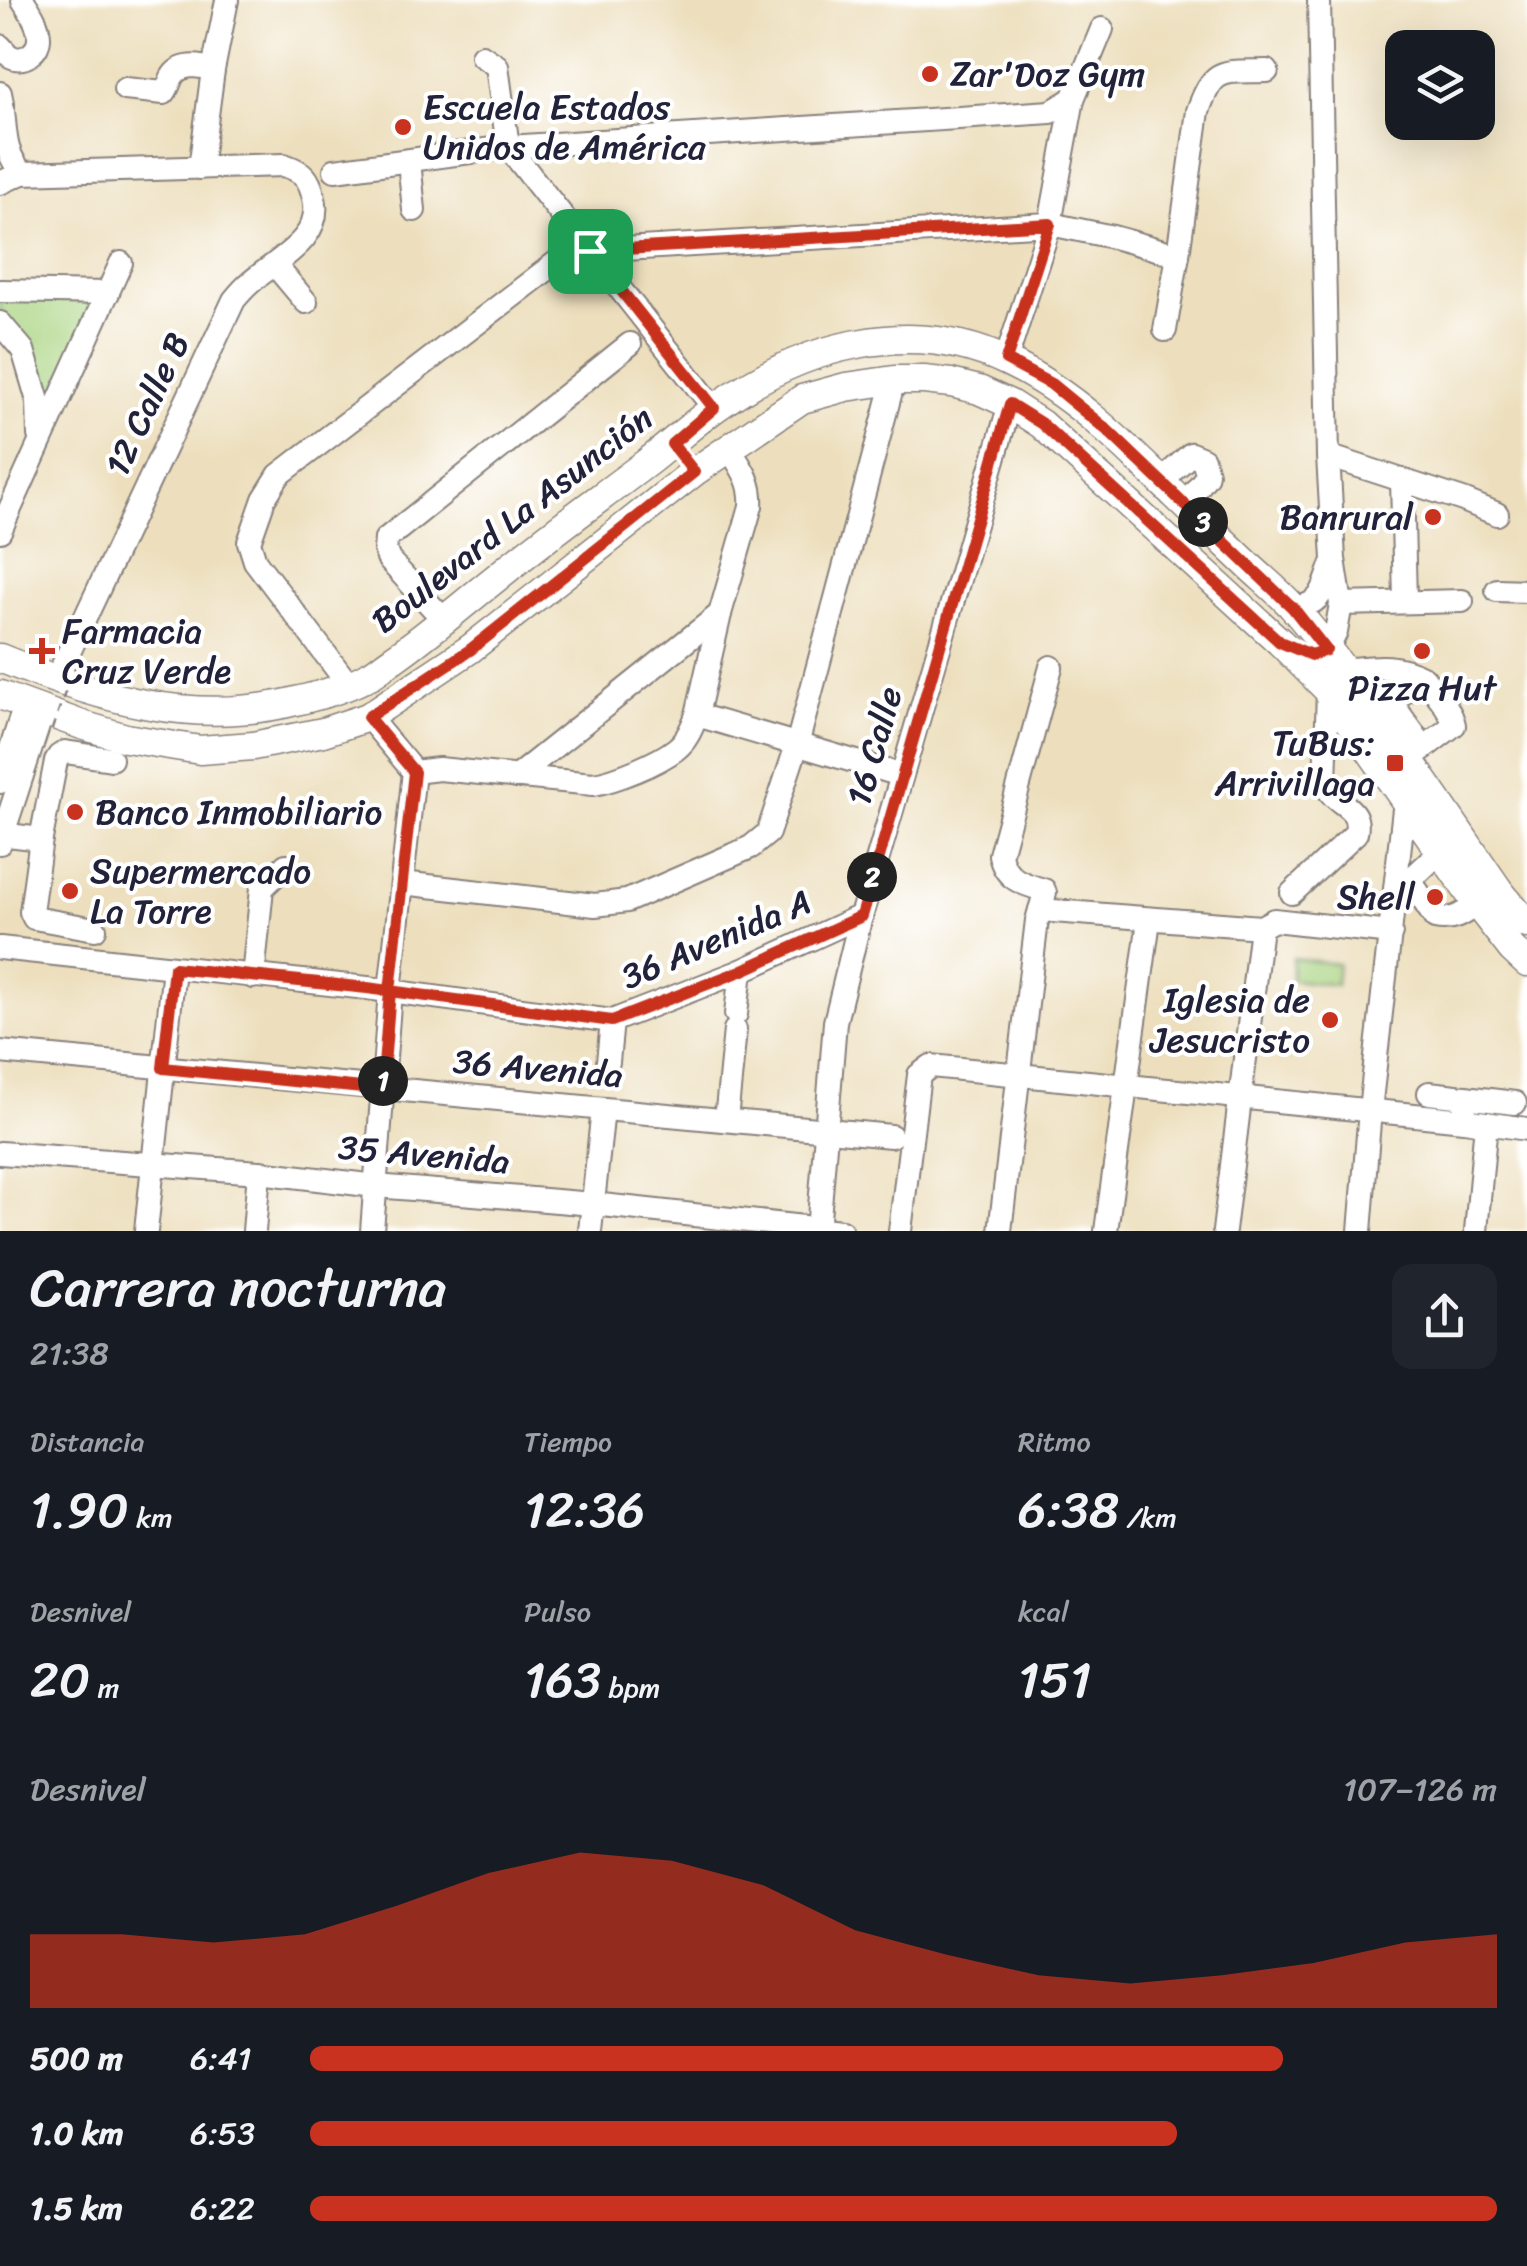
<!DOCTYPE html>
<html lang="es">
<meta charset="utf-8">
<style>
:root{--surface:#171b24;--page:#20242c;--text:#f1f3f6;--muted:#9ea1a6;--accent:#c8321e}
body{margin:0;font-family:Sriracha,sans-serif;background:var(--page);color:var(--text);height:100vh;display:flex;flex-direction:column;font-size:38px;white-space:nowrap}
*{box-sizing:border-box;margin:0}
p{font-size:32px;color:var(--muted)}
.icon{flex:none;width:55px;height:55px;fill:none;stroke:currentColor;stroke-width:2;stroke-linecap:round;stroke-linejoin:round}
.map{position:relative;height:1231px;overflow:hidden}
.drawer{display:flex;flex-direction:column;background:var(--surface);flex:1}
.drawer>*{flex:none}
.controls{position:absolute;left:1385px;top:30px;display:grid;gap:20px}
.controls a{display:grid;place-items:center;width:110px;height:110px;border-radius:20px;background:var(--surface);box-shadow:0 10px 40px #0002;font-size:50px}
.pin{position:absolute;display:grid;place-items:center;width:85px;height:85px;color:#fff;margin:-42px;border-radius:20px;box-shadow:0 5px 15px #0006}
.km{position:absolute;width:50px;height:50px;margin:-25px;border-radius:50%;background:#222;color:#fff;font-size:28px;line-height:50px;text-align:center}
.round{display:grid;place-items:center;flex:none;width:105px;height:105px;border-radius:20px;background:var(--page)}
.head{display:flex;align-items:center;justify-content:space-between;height:170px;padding:0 30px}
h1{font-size:55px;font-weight:600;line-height:75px}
.metrics{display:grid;grid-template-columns:repeat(3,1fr);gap:15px;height:170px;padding:10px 30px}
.metrics div{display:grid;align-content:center}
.metrics b{font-size:50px;font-weight:600}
.metrics small{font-size:28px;font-weight:400}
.metrics p{font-size:28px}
.chart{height:280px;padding:20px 30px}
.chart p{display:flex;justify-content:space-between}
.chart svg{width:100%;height:180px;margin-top:10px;fill:var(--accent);opacity:.7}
ul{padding:0 30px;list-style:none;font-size:32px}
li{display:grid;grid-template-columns:160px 120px 1fr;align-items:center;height:75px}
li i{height:25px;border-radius:12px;background:var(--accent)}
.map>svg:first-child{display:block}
.green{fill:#a8d37f;stroke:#657a5d;stroke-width:2.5}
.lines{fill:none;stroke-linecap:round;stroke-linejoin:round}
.minor-casing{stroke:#88807c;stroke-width:26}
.major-casing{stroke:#88807c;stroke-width:31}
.minor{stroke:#fff;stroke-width:22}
.major{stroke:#fff;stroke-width:28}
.path-bridge{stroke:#88807c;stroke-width:2.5;stroke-dasharray:8 8;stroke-linecap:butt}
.route-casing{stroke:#fff;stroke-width:20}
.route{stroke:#c8321e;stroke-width:12}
.poi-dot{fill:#c8321e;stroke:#fff;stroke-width:4}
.labels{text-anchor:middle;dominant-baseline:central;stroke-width:8;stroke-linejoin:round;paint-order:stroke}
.poi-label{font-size:35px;fill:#22223b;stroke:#fff;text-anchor:start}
.street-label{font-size:35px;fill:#22223b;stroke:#fff}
</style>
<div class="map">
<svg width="1527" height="1231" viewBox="0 0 1527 1231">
<rect width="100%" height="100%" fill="#fff"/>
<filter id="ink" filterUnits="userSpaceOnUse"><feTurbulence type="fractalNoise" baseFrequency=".01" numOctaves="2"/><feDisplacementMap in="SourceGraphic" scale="20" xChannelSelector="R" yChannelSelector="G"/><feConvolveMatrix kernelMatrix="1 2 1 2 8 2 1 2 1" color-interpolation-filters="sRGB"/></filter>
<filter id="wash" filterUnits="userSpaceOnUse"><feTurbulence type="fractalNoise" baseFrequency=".0048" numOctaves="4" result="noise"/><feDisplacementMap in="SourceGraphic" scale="40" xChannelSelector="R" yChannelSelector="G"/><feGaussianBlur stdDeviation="2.25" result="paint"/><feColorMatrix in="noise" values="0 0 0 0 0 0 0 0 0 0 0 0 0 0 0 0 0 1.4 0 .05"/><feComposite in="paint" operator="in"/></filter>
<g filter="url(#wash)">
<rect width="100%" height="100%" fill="#eddfbd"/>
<g class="green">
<polygon points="0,295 100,298 42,422 0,315"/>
<polygon points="1293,958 1338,964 1336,985 1291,980"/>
</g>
</g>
<g filter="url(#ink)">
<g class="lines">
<g class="minor-casing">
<g id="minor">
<polyline points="1319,0 1328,456 1334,559 1341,604 1336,632 1327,650"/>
<path d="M0,46C4,50 7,55 12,57C25,63 40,50 39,37C39,24 30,11 23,0"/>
<polyline points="482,56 497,66 508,147 714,408"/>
<path d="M125,89L164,93C168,89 169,83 172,77C180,63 200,65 213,70"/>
<path d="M0,93C8,129 0,147 22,173"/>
<polyline points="409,161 414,210"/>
<polyline points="200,168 213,70 227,0"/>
<polyline points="335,170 508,147 1051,112 1073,99"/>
<path d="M0,183L22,173L284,165C304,172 309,177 314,198C324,239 276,260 250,283C244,288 239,294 234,300L56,680"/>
<polyline points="590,251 1050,224 1113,237 1178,255"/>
<polyline points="275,265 306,302"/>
<polyline points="0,291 108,293"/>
<polyline points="0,323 23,350 38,401 39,435"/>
<path d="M1165,330L1178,255L1198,111C1214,66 1222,72 1267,71"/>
<polyline points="1006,360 1050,224 1073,99 1102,29"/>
<polyline points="1328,456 1463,500 1497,514"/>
<polyline points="1402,480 1405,601"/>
<polyline points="1161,481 1191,454 1203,459 1207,473 1206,477 1185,504"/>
<polyline points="0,531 121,263"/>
<polyline points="1497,590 1527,591"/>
<polyline points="1341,604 1462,601"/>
<path d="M1293,608C1324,605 1323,588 1333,563"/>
<polyline points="444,620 389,560 385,550 386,539 630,344"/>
<path d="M1342,670C1375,667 1394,662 1424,678"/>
<polyline points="348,684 255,561 249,542 264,499 279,475 562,258"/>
<polyline points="1391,702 1424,748"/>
<path d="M1374,714L1424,678C1435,692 1451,709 1454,725L1408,760"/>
<polyline points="697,715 901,775"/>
<polyline points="368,717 414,772 390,991 372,1231"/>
<path d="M414,772L439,769L593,784C615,781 658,763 676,749C687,741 692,727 697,715L720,614L751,506C753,482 741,467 729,448"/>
<polyline points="516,777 720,614"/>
<polyline points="0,782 25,705"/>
<polyline points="0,834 41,839 31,912 34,918 95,929"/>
<polyline points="41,839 56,761 59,756 65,752 111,759"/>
<polyline points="0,843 43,711"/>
<path d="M1441,851L1410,880L1435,918C1453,922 1463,914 1477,904"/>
<polyline points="402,883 595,905 627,901 751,847 768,833 797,745 894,380"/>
<path d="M1292,893L1356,833C1362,804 1334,807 1325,783L1328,690"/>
<polyline points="1040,910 1261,927 1274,920 1391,933"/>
<polyline points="0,948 367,988 612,1021 741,971 861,916"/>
<polyline points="253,977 262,888 286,865"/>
<polyline points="736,1014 741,971"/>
<polyline points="0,1052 891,1136"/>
<polyline points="608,1062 612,1021"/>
<polyline points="1429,1093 1465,1097"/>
<polyline points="726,1120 735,1030"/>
<polyline points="1464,1120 1465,1097 1515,1103"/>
<polyline points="0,1153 259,1172 376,1186 593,1204 841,1231"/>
<polyline points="146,1231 174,968"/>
<polyline points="254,1231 259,1172"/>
<polyline points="590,1231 603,1109"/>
<polyline points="818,1231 835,1022 861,916 1010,404"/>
<polyline points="900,1231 919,1075 931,1066 1464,1120 1527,1129"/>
<path d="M1000,1231L1037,920L1045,893L1044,890C1022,884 1005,879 1000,855L1051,667"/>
<polyline points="1106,1231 1149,920"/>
<polyline points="1224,1231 1261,927"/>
<polyline points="1360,1231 1370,1110 1405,800"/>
<polyline points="1476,1231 1486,1123"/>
</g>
</g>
<g class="major-casing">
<g id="major">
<path d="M0,658C98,698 194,728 300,700C322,695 350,686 370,675C378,671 385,664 393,659C429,634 462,605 496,578C544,538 595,502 645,464C669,446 692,424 718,406C801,346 911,315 1008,362C1073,393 1124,445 1175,495C1200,519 1225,543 1249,566C1265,581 1283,595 1297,612C1370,698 1435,798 1500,892L1527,924"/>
<polyline points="0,695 82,725 126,738 200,750 253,746 323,732 368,717 470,649 694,472 802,399 846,387 894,380 924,380 951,383 979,390 1010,404 1041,424 1280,642 1328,690 1477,904 1512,949 1527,963"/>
</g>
</g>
<use href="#minor" class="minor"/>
<use href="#major" class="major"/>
<polyline class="path-bridge" points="52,729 73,670"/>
</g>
</g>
<g class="lines" filter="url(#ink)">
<g class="route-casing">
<polyline id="route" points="590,251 714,408 672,444 694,472 470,650 368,717 414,772 390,991 382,1090 163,1068 174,968 367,988 390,991 612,1021 741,971 862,916 1010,404 1042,424 1280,642 1311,655 1326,650 1293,608 1106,429 1051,384 1006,360 1050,224 590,251"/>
</g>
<use href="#route" class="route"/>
</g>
<g class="poi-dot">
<circle cx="930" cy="74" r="10"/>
<circle cx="403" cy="127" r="10"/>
<circle cx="1433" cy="517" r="10"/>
<path d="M37 636h10v10h10v10h-10v10h-10v-10h-10v-10h10z"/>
<circle cx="1422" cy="651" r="10"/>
<rect x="1385" y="753" width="20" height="20" rx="5"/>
<circle cx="75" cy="812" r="10"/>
<circle cx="70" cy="891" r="10"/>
<circle cx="1435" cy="897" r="10"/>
<circle cx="1330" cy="1020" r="10"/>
</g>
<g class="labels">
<g class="poi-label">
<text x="950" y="74">Zar'Doz Gym</text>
<text x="423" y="107">Escuela Estados<tspan x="423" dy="40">Unidos de América</tspan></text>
<text x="1413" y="517" text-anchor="end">Banrural</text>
<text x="62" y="631">Farmacia<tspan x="62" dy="40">Cruz Verde</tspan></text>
<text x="1422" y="688" text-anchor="middle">Pizza Hut</text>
<text x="1375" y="743" text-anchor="end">TuBus:<tspan x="1375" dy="40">Arrivillaga</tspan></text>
<text x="95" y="812">Banco Inmobiliario</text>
<text x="90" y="871">Supermercado<tspan x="90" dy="40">La Torre</tspan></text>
<text x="1415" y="897" text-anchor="end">Shell</text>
<text x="1310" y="1000" text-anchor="end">Iglesia de<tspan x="1310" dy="40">Jesucristo</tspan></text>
</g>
<g class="street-label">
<text transform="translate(147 404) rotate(-65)">12 Calle B</text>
<text transform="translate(512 519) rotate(-38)">Boulevard La Asunción</text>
<text transform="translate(874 746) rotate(-74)">16 Calle</text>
<text transform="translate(716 939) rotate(-23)">36 Avenida A</text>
<text transform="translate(538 1068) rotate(5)">36 Avenida</text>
<text transform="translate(424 1154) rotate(5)">35 Avenida</text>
</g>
</g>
</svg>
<div class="controls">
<a><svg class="icon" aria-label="layers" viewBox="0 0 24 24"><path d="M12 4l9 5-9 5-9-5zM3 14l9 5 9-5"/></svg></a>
</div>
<div class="pin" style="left:590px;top:251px;background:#1e9e55"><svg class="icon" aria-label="arrive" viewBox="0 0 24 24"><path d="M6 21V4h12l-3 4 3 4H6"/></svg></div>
<b class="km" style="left:383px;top:1081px">1</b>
<b class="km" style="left:872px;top:877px">2</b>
<b class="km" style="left:1203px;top:522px">3</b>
</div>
<section class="drawer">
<div class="head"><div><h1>Carrera nocturna</h1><p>21:38</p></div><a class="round"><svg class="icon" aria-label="share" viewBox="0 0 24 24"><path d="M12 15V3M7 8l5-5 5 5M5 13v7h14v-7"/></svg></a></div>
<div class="metrics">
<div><p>Distancia</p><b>1.90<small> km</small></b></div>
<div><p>Tiempo</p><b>12:36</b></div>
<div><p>Ritmo</p><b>6:38<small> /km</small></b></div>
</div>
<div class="metrics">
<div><p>Desnivel</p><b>20<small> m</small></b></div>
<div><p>Pulso</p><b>163<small> bpm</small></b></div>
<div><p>kcal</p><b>151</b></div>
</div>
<div class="chart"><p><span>Desnivel</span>107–126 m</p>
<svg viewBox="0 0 160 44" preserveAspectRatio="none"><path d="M0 44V26L10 26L20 28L30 26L40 19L50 11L60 6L70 8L80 14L90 25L100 31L110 36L120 38L130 36L140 33L150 28L160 26V44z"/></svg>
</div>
<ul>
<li><b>500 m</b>6:41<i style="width:82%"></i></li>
<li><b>1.0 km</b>6:53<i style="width:73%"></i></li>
<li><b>1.5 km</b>6:22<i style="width:100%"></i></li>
</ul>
</section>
